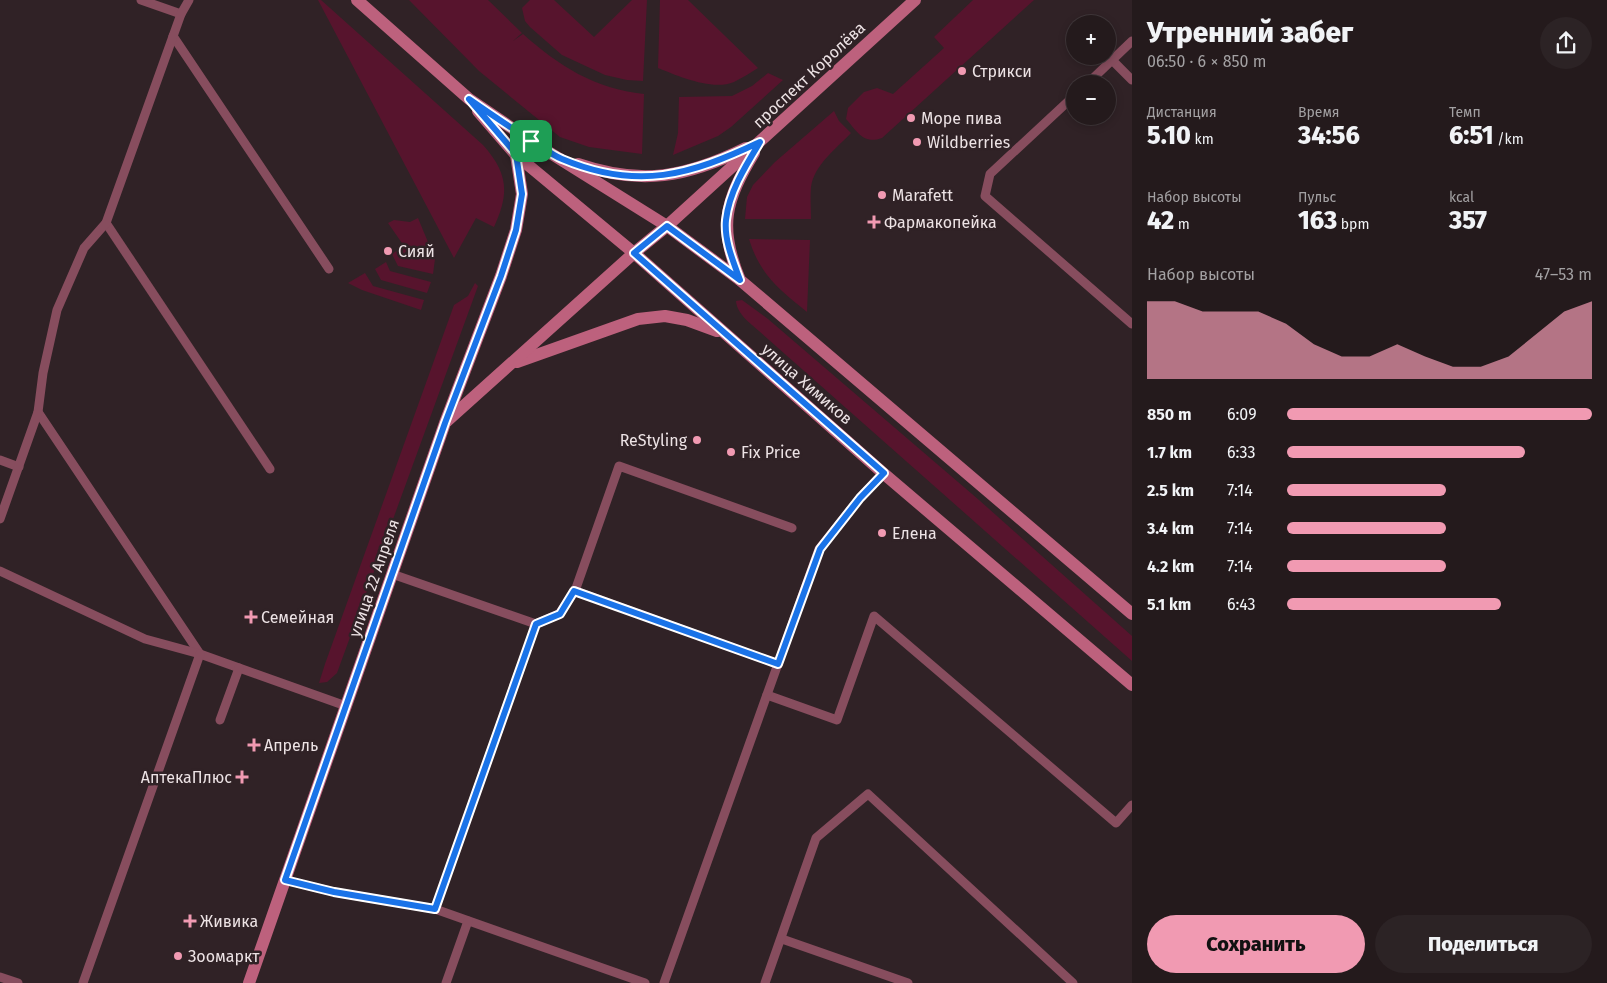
<!DOCTYPE html>
<html lang="ru">
<meta charset="utf-8">
<style>
:root{--surface:#241a1c;--page:#2c2325;--text:#f1f3f6;--muted:#a3a1a3;--line:#41383b;--accent:#f19ab2}
body{margin:0;font-family:"Fira Sans",sans-serif;background:var(--page);color:var(--text);height:100vh;display:flex;flex-direction:column;font-size:19px;white-space:nowrap}
*{box-sizing:border-box;margin:0}
p{font-size:16px;color:var(--muted)}
.icon{flex:none;width:28px;height:28px;fill:none;stroke:currentColor;stroke-width:2;stroke-linecap:round;stroke-linejoin:round}
.map{position:relative;flex:1;overflow:hidden}
.panel{display:flex;flex-direction:column;background:var(--surface);width:475px}
.panel>*{flex:none}
.buttons{position:absolute;left:1066px;top:15px;display:grid;gap:10px}
.buttons a{display:grid;place-items:center;width:50px;height:50px;border-radius:50%;background:var(--surface);box-shadow:0 2px 8px #0003,0 0 0 1px var(--line);font-size:25px}
.pin{position:absolute;display:grid;place-items:center;width:42px;height:42px;color:#fff;margin:-21px;border-radius:10px;box-shadow:0 2px 8px #0006}
.round{display:grid;place-items:center;flex:none;width:52px;height:52px;border-radius:26px;background:var(--page)}
.head{display:flex;align-items:center;justify-content:space-between;height:85px;padding:0 15px}
h1{font-size:28px;font-weight:800;line-height:38px}
.figures{display:grid;grid-template-columns:repeat(3,1fr);gap:8px;height:85px;padding:5px 15px}
.figures div{display:grid;align-content:center}
.figures b{font-size:25px;font-weight:800}
.figures small{font-size:14px;font-weight:400}
.figures p{font-size:14px}
.chart{height:140px;padding:10px 15px}
.chart p{display:flex;justify-content:space-between}
.chart svg{width:100%;height:90px;margin-top:5px;fill:var(--accent);opacity:.7}
.primary-button{display:flex;gap:10px;margin-top:auto;padding:10px 15px}
.primary-button a{flex:1;height:58px;border-radius:30px;background:var(--accent);color:#111;font-size:20px;font-weight:800;line-height:58px;text-align:center}
.primary-button a+a{background:var(--page);color:var(--text)}
ul{padding:0 15px;list-style:none;font-size:16px}
li{display:grid;grid-template-columns:80px 60px 1fr;align-items:center;height:38px}
li i{height:12px;border-radius:6px;background:var(--accent)}
main{display:flex;flex:1;min-height:0}
.map>svg:first-child{display:block}
.green{fill:#57142d}
.lines{fill:none;stroke-linecap:round;stroke-linejoin:round}
.service{stroke:#874d5e;stroke-width:9}
.secondary{stroke:#bd617d;stroke-width:12}
.route-casing{stroke:#fff;stroke-width:10}
.route{stroke:#1a73e8;stroke-width:6}
.poi-dot{fill:#f19ab2;stroke:#302226;stroke-width:2}
.labels{text-anchor:middle;dominant-baseline:central;stroke-width:5;stroke-linejoin:round;paint-order:stroke}
.poi-label{font-size:16px;fill:#ede3e5;stroke:#302226;text-anchor:start}
.street-label{font-size:16px;fill:#ede3e5;stroke:#302226}
</style>
<main>
<div class="map">
<svg width="1132" height="983" viewBox="0 0 1132 983">
<rect width="100%" height="100%" fill="#302226"/>
<g class="green">
<path d="M318,0H321L483,145C509,174 509,194 494,227L476,218L454,258Z"/>
<path d="M409,0H488L522,33L513,41L523,34C559,66 595,89 644,94L642,154L589,147L560,137L479,71Z"/>
<polygon points="530,0 554,0 594,37 632,0 647,0 643,81 627,80 605,75 562,55 530,27 525,21 522,8"/>
<path d="M660,0H688L758,68C750,73 742,78 734,82C712,91 678,76 658,68Z"/>
<path d="M973,0H1034L882,138C863,145 857,131 846,119L848,108L864,92L877,88L893,94L944,48L934,37Z"/>
<polygon points="768,73 783,80 731,127 718,136 673,155 678,133 679,97 732,96 752,86"/>
<path d="M834,111L839,121L851,133C836,149 814,165 811,187C810,198 811,209 811,219H745L747,197L753,185L775,162Z"/>
<polygon points="418,218 435,259 433,274 398,266 392,254 404,246 388,223 394,220 410,222"/>
<path d="M749,239L810,240L807,312C779,289 760,275 749,239Z"/>
<polygon points="386,262 390,271 431,282 427,293 381,280 375,269"/>
<polygon points="365,273 373,286 424,300 421,310 362,290 348,283"/>
<polygon points="475,283 478,286 337,673 327,682 319,683 325,664 454,305 468,296"/>
<path d="M742,300L768,319L979,500L1132,636V661L759,331C750,323 737,314 736,301Z"/>
</g>
<g class="lines">
<g class="service">
<polyline points="141,0 181,14"/>
<polyline points="173,36 329,269"/>
<polyline points="1112,60 1132,80"/>
<polyline points="1087,84 1132,41"/>
<polyline points="1075,95 990,174 985,196 1132,324"/>
<polyline points="106,223 270,469"/>
<polyline points="38,412 200,654"/>
<polyline points="0,460 19,467"/>
<polyline points="0,519 38,412 43,373 57,310 84,248 106,223 181,14 189,0"/>
<polyline points="0,571 145,639 200,654 346,706"/>
<polyline points="392,574 536,624 559,614 575,591"/>
<polyline points="778,664 575,591 619,466 792,528"/>
<polyline points="767,695 837,720 874,616 1116,823 1132,805"/>
<polyline points="220,720 239,668"/>
<polyline points="285,880 334,892 435,909 645,983"/>
<polyline points="435,909 536,624"/>
<polyline points="782,939 908,983"/>
<polyline points="0,977 18,983"/>
<polyline points="83,983 200,654"/>
<polyline points="446,983 468,921"/>
<polyline points="664,983 819,549 860,498 883,473"/>
<polyline points="765,983 816,838 868,794 1073,983"/>
</g>
<g class="secondary">
<polyline points="357,0 469,99 531,141 667,226 740,280 1132,614"/>
<polyline points="478,111 516,155 634,253 883,473 1132,685"/>
<path d="M578,164C642,186 687,177 746,148"/>
<path d="M740,280C718,227 725,201 754,153"/>
<polyline points="517,362 638,319 665,316 687,320 717,331"/>
<polyline points="447,421 634,253 667,226 915,0"/>
<polyline points="249,983 445,423 501,276 516,230 522,194 516,155"/>
</g>
</g>
<g class="lines">
<g class="route-casing">
<path id="route" d="M469,99C492,115 515,131 539,145C546,150 554,156 562,159C638,191 690,175 760,142C746,165 729,192 726,220C724,240 733,261 740,280L667,226L634,253L884,473L860,498L820,549L778,664L574,591L560,614L536,624L435,909L334,892L285,880L445,423L501,276L516,230L522,194L516,154Z"/>
</g>
<use href="#route" class="route"/>
</g>
<g class="poi-dot">
<circle cx="962" cy="71" r="5"/>
<circle cx="911" cy="118" r="5"/>
<circle cx="917" cy="142" r="5"/>
<circle cx="882" cy="195" r="5"/>
<path d="M871.5 214.5h5v5h5v5h-5v5h-5v-5h-5v-5h5z"/>
<circle cx="388" cy="251" r="5"/>
<circle cx="697" cy="440" r="5"/>
<circle cx="731" cy="452" r="5"/>
<circle cx="882" cy="533" r="5"/>
<path d="M248.5 609.5h5v5h5v5h-5v5h-5v-5h-5v-5h5z"/>
<path d="M251.5 737.5h5v5h5v5h-5v5h-5v-5h-5v-5h5z"/>
<path d="M239.5 769.5h5v5h5v5h-5v5h-5v-5h-5v-5h5z"/>
<path d="M187.5 913.5h5v5h5v5h-5v5h-5v-5h-5v-5h5z"/>
<circle cx="178" cy="956" r="5"/>
</g>
<g class="labels">
<g class="poi-label">
<text x="972" y="71">Стрикси</text>
<text x="921" y="118">Море пива</text>
<text x="927" y="142">Wildberries</text>
<text x="892" y="195">Marafett</text>
<text x="884" y="222">Фармакопейка</text>
<text x="398" y="251">Сияй</text>
<text x="687" y="440" text-anchor="end">ReStyling</text>
<text x="741" y="452">Fix Price</text>
<text x="892" y="533">Елена</text>
<text x="261" y="617">Семейная</text>
<text x="264" y="745">Апрель</text>
<text x="232" y="777" text-anchor="end">АптекаПлюс</text>
<text x="200" y="921">Живика</text>
<text x="188" y="956">Зоомаркт</text>
</g>
<g class="street-label">
<text transform="translate(809 75) rotate(-43)">проспект Королёва</text>
<text transform="translate(807 384) rotate(41)">улица Химиков</text>
<text transform="translate(374 578) rotate(-71)">улица 22 Апреля</text>
</g>
</g>
</svg>
<div class="buttons">
<a>+</a>
<a>−</a>
</div>
<div class="pin" style="left:531px;top:141px;background:#1e9e55"><svg class="icon" aria-label="arrive" viewBox="0 0 24 24"><path d="M6 21V4h12l-3 4 3 4H6"/></svg></div>
</div>
<section class="panel">
<div class="head"><div><h1>Утренний забег</h1><p>06:50 · 6 × 850 m</p></div><a class="round"><svg class="icon" aria-label="share" viewBox="0 0 24 24"><path d="M12 15V3M7 8l5-5 5 5M5 13v7h14v-7"/></svg></a></div>
<div class="figures">
<div><p>Дистанция</p><b>5.10<small> km</small></b></div>
<div><p>Время</p><b>34:56</b></div>
<div><p>Темп</p><b>6:51<small> /km</small></b></div>
</div>
<div class="figures">
<div><p>Набор высоты</p><b>42<small> m</small></b></div>
<div><p>Пульс</p><b>163<small> bpm</small></b></div>
<div><p>kcal</p><b>357</b></div>
</div>
<div class="chart"><p><span>Набор высоты</span>47–53 m</p>
<svg viewBox="0 0 160 44" preserveAspectRatio="none"><path d="M0 44V6L10 6L20 11L30 11L40 11L50 17L60 27L70 33L80 33L90 27L100 33L110 38L120 38L130 33L140 22L150 11L160 6V44z"/></svg>
</div>
<ul>
<li><b>850 m</b>6:09<i style="width:100%"></i></li>
<li><b>1.7 km</b>6:33<i style="width:78%"></i></li>
<li><b>2.5 km</b>7:14<i style="width:52%"></i></li>
<li><b>3.4 km</b>7:14<i style="width:52%"></i></li>
<li><b>4.2 km</b>7:14<i style="width:52%"></i></li>
<li><b>5.1 km</b>6:43<i style="width:70%"></i></li>
</ul>
<div class="primary-button"><a>Сохранить</a><a>Поделиться</a></div>
</section>
</main>
